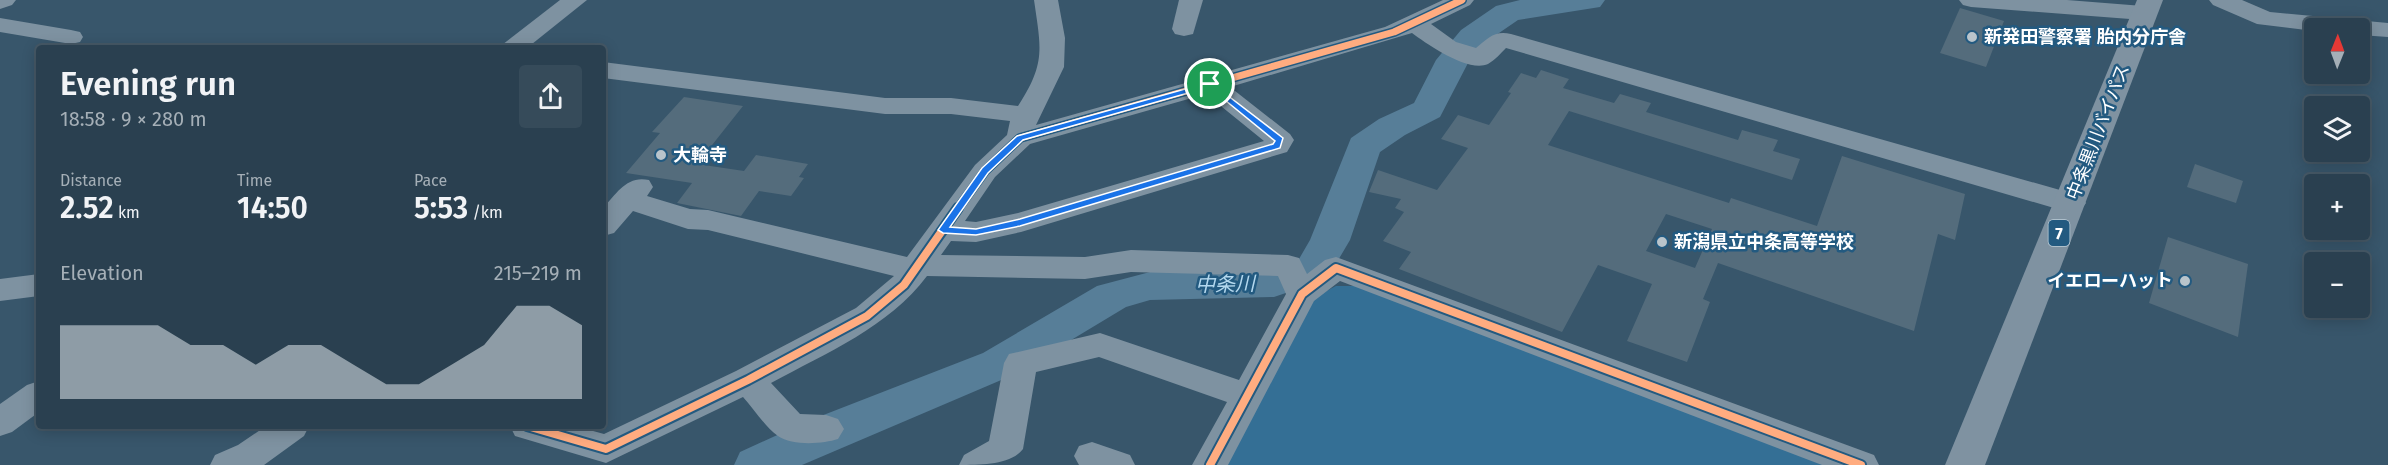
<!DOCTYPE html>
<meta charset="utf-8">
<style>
:root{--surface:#2a4050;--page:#364b5a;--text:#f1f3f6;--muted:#a5afb7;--line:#465967;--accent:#b9c4cb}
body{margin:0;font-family:"Fira Sans","Noto Sans JP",sans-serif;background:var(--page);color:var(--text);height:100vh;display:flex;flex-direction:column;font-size:22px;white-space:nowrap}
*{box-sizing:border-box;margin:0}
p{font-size:20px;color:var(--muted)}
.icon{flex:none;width:33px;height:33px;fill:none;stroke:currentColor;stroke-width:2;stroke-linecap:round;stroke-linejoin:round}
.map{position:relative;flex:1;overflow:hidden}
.panel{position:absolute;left:36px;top:45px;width:570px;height:384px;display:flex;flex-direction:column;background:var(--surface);border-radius:6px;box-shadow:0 3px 15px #0003,0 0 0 2px var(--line)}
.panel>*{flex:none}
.needle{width:39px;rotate:1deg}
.controls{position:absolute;left:2304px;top:18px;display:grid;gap:12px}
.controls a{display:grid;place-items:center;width:66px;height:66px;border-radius:6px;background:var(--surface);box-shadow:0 3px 15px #0003,0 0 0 2px var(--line);font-size:30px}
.pin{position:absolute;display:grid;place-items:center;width:51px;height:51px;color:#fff;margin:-26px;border:3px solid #fff;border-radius:50%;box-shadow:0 2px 6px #0007}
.round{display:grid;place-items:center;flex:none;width:63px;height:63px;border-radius:6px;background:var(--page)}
.headline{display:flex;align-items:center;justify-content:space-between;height:102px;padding:0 24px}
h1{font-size:33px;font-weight:600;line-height:45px}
.metrics{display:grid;grid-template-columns:repeat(3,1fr);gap:9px;height:102px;padding:6px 24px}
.metrics div{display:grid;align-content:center}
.metrics b{font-size:30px;font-weight:600}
.metrics small{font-size:16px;font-weight:400}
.metrics p{font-size:16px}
.chart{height:168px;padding:12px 24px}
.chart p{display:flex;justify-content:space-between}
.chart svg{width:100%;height:108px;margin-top:6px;fill:var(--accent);opacity:.7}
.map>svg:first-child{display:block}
.green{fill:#346f95}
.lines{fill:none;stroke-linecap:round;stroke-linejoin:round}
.river{fill:#577e98;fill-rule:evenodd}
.building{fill:#546c7c;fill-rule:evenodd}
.minor{fill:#7e92a1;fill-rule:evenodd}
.highway{fill:#7f92a1;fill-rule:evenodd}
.cycleway-far1-casing{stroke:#235a80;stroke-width:10}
.cycleway-casing{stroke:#235a80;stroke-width:12}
.cycleway-far1{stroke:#ffac80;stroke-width:7}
.cycleway{stroke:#ffac80;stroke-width:8}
.route{fill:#1a73e8;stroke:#fff;stroke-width:1.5;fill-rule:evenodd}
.poi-dot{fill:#b9c4cb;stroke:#235a80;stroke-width:2}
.labels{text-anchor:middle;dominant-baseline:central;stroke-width:5;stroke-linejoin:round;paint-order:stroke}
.shield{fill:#235a80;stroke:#bdced9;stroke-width:1.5}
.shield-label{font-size:16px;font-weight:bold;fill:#fff}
.poi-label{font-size:18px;font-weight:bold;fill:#fff;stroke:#235a80;text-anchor:start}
.street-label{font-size:18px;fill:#fff;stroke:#235a80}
.water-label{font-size:20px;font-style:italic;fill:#b4d8ee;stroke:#235a80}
</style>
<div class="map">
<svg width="2388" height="465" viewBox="0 0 2388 465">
<rect width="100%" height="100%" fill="#38566b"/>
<polygon class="green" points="1336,286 1364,286 1828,465 1224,465 1311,299"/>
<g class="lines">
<polygon class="river" points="1520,0 1605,0 1600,7 1518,20 1483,44 1468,63 1440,117 1405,135 1380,152 1350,240 1327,279 1274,297 1150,300 1126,307 1013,375 802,465 734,465 740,452 808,421 983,353 1097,286 1150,272 1271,269 1299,259 1310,240 1351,138 1379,119 1414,103 1436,60 1461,30 1496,6"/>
</g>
<g class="building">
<polygon points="1960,8 2004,21 1986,67 1940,53"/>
<path d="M1541,70L1569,79L1563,88L1614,103L1620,94L1651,103L1646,112L1738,140L1742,130L1778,140L1773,151L1800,159L1792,180L1569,111L1548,145L1729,203L1731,198L1817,226L1842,156L1965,194L1955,240L1938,234L1914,331L1718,263L1703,299L1710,302L1687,362L1627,341L1652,284L1598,265L1562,332L1399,269L1411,252L1383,241L1404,212L1395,208L1401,199L1369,192L1378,170L1437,190L1468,148L1441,139L1458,115L1489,125L1511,93L1508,92L1521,73L1536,78ZM1666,214L1712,229L1695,268L1646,251Z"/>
<polygon points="684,97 743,106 697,164 744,171 756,155 808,164 799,177 804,178 791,196 759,191 741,216 677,203 692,183 626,173 660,133 652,132"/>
<polygon points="2195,164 2243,181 2236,203 2187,187"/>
<polygon points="2168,237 2248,264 2238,337 2149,303"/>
</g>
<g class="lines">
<g class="minor">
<polygon points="0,0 16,0 12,5 0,9"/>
<polygon points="560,0 587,0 527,48 498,48"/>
<path d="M1034,0H1058L1065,38L1064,67L1036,125L1385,27L1443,0H1474L1470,5L1431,24L1456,42L1476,48C1488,38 1495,30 1511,34L2081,196L2086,203L2081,210L2071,213L1506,48C1501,53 1495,60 1488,64C1468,73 1427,44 1412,33L1230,87L1290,134L1294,140L1287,152L1021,232L976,242L951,241L941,255L1085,257L1131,250L1288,255L1299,258L1307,274L1325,260L1336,257L1874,455L1879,465H1822L1340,281L1314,301L1228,465H1192L1227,402L1099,357L1036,372L1023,449C1011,465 982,465 959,465L964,455L989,441L1004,363L1009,354L1100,333L1239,380L1286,294L1278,276L1131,272L1085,279L927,276C889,327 826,353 771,383L800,414L826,415L838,419L844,429L838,439C823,444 792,446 778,436C765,427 754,409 743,397L606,463L515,436L510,426H575L604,434L736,371L856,308L894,276L708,230L688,229L633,211L614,233L603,236V208C617,193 627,175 649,180L653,187L647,196L690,209L708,210L907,257L975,165L1007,135L1010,121L951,114H885L603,78V62L885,98H951L1018,106C1046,63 1041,49 1034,0ZM1206,94L1264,141L1018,213L976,222L965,221L995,177L1030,144Z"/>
<polygon points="1179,0 1203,0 1193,34 1184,36 1175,34 1172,29"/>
<polygon points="1959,0 2067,0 2143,6 2152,8 2155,13 2152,18 2143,20 1971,7 1963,5"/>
<polygon points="2209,0 2242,0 2270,12 2388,23 2388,37 2360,35 2360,28 2314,28 2314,31 2257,24 2213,5"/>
<polygon points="0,18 71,30 80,32 83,37 80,42 71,44 0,32"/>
<polygon points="39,274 39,296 0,301 0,279"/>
<polygon points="39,381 39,412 12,432 0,436 0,404 27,385"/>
<polygon points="266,426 309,426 304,436 264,465 210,465 215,455 238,445"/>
<polygon points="1092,442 1130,455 1135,465 1079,465 1074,456 1079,446"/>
</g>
<polygon class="highway" points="2137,0 2163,0 1985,465 1945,465"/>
<g class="cycleway-far1-casing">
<polyline id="cycleway-far1" points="957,210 985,171 1020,138 1394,32 1462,0"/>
</g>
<g class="cycleway-casing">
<g id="cycleway">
<polyline points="527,426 606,449 748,380 867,316 904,285 958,208"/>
<polyline points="1210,465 1302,294 1336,268 1861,465"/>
</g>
</g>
<use href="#cycleway-far1" class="cycleway-far1"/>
<use href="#cycleway" class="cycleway"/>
</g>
<path class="route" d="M1210,82L1283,138L1280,148L1020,226L976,235L943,233L938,230L982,168L1017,136ZM1209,87L1275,141L1273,144L1020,219L976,229L950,227L988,173L1023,140Z"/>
<g class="poi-dot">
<circle cx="1972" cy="37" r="6"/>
<circle cx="661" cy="155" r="6"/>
<circle cx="1662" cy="242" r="6"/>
<circle cx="2185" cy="281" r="6"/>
</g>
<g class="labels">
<rect class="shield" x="2048.5" y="220" width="21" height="26" rx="4.5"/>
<g class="shield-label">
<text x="2059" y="233">7</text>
</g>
<g class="poi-label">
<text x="1984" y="37">新発田警察署 胎内分庁舎</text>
<text x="673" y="155">大輪寺</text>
<text x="1674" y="242">新潟県立中条高等学校</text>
<text x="2173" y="281" text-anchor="end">イエローハット</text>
</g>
<g class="street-label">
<text transform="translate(2098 132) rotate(-69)">中条黒川バイパス</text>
</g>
<g class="water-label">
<text transform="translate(1225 284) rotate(-1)">中条川</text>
</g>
</g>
</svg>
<div class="controls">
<a><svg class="needle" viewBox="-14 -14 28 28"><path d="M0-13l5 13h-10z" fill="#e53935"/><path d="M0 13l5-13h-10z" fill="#a5afb7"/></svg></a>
<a><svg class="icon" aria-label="layers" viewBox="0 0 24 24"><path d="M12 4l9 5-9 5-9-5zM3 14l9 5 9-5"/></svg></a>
<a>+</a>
<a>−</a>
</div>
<div class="pin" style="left:1210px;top:84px;background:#1e9e55"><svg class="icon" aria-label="arrive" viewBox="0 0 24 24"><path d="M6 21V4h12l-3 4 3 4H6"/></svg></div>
<section class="panel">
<div class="headline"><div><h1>Evening run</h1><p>18:58 · 9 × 280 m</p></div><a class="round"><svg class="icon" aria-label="share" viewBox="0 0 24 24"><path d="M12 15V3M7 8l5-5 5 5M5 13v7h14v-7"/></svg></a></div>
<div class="metrics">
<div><p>Distance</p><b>2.52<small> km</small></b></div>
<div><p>Time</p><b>14:50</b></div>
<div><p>Pace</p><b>5:53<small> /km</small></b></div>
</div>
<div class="chart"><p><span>Elevation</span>215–219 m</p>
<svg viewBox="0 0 160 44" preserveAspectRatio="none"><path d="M0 44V14L10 14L20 14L30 14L40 22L50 22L60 30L70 22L80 22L90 30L100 38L110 38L120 30L130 22L140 6L150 6L160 14V44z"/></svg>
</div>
</section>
</div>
